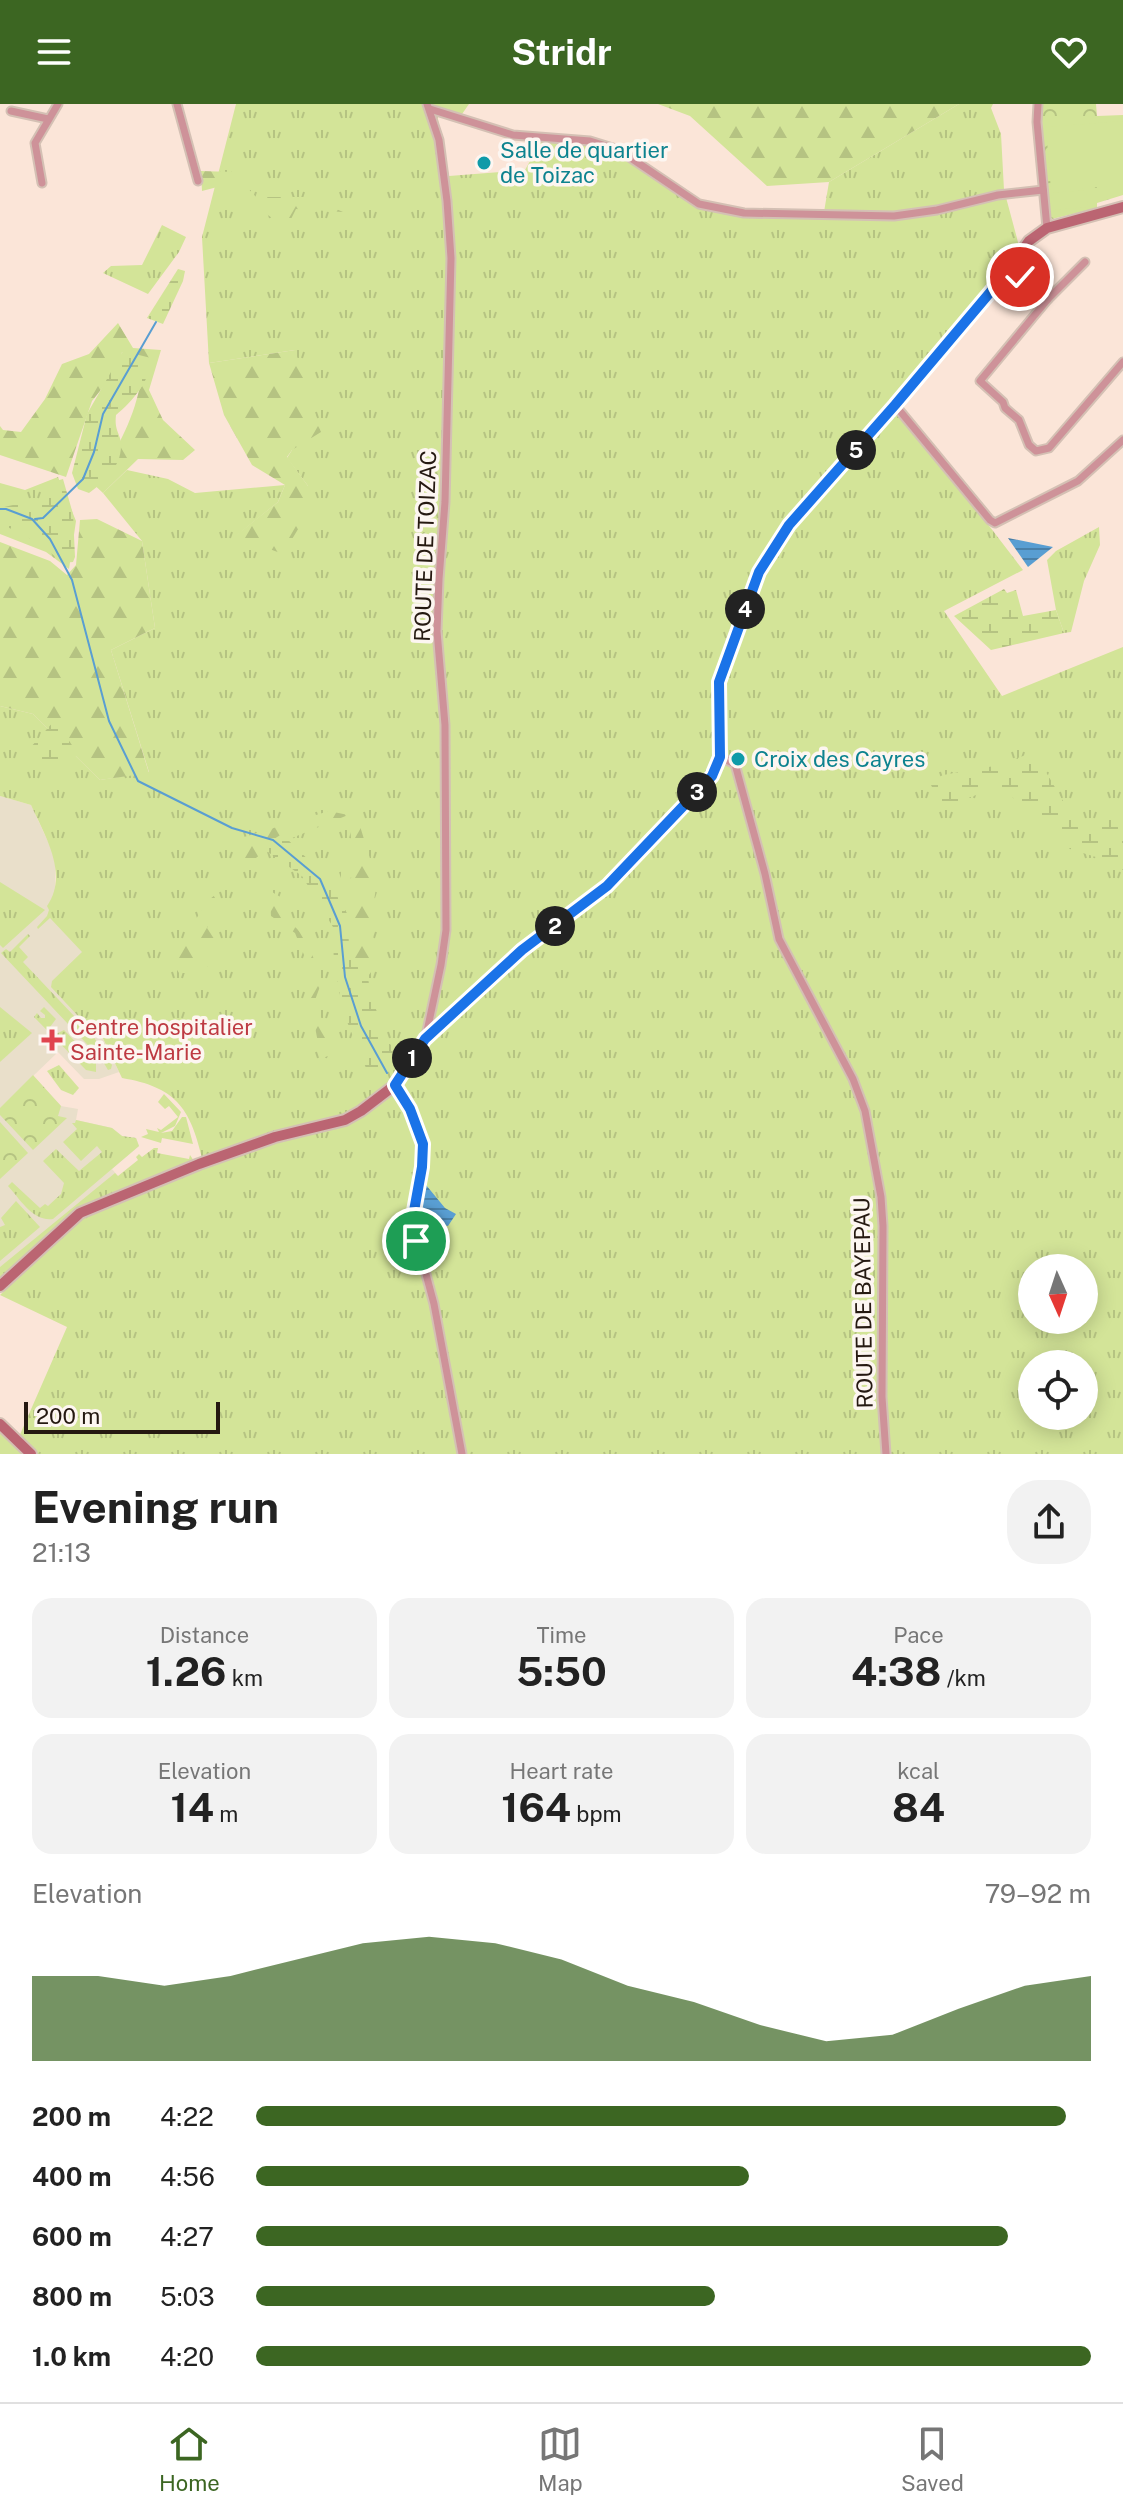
<!DOCTYPE html>
<meta charset="utf-8">
<style>
:root{--surface:#fff;--page:#f2f2f2;--text:#222;--muted:#767676;--line:#e0e0e0;--accent:#3c6622}
body{margin:0;font-family:"Public Sans",sans-serif;background:var(--page);color:var(--text);height:100vh;display:flex;flex-direction:column;font-size:30px;white-space:nowrap}
*{box-sizing:border-box;margin:0}
p{font-size:26px;color:var(--muted)}
.icon{flex:none;width:44px;height:44px;fill:none;stroke:currentColor;stroke-width:2;stroke-linecap:round;stroke-linejoin:round}
.map{position:relative;height:1350px;overflow:hidden}
.drawer{display:flex;flex-direction:column;background:var(--surface);flex:1}
.drawer>*{flex:none}
.needle{width:52px;rotate:177deg}
.tools{position:absolute;left:1018px;top:1150px;display:grid;gap:16px}
.tools a{display:grid;place-items:center;width:80px;height:80px;border-radius:50%;background:var(--surface);box-shadow:0 4px 20px #0003;font-size:40px}
.scale{position:absolute;left:24px;bottom:20px;width:196px;box-sizing:border-box;padding-left:8px;border:4px solid #251911;border-top:0;font-size:22px;line-height:28px;white-space:nowrap;color:#251911;-webkit-text-stroke:6px #fdf6f1;paint-order:stroke}
.pin{position:absolute;display:grid;place-items:center;width:68px;height:68px;color:#fff;margin:-34px;border:4px solid #fff;border-radius:50%;box-shadow:0 2px 8px #0007}
.km{position:absolute;width:40px;height:40px;margin:-20px;border-radius:50%;background:#222;color:#fff;font-size:22px;line-height:40px;text-align:center}
.round{display:grid;place-items:center;flex:none;width:84px;height:84px;border-radius:32px;background:var(--page)}
.head{display:flex;align-items:center;justify-content:space-between;height:136px;padding:0 32px}
h1{font-size:44px;font-weight:700;line-height:60px}
.figures{display:grid;grid-template-columns:repeat(3,1fr);gap:12px;height:136px;padding:8px 32px}
.figures div{display:grid;align-content:center;border-radius:20px;background:var(--page);text-align:center}
.figures b{font-size:40px;font-weight:700}
.figures small{font-size:22px;font-weight:400}
.figures p{font-size:22px}
.chart{height:224px;padding:16px 32px}
.chart p{display:flex;justify-content:space-between}
.chart svg{width:100%;height:144px;margin-top:8px;fill:var(--accent);opacity:.7}
ul{padding:0 32px;list-style:none;font-size:26px}
li{display:grid;grid-template-columns:128px 96px 1fr;align-items:center;height:60px}
li i{height:20px;border-radius:10px;background:var(--accent)}
header{display:flex;justify-content:space-between;align-items:center;height:104px;padding:0 32px;background:var(--accent);color:#fff;font-size:36px;font-weight:700}
.tab-bar{display:flex;justify-content:space-around;align-items:center;height:112px;border-top:2px solid var(--line);background:var(--surface);font-size:22px;color:var(--muted)}
.tab-bar a{display:grid;justify-items:center;gap:4px}
.tab-bar .selected{color:var(--accent)}
.map>svg:first-child{display:block}
.medical{fill:#e9dfca}
.grass{fill:url(#grass-tufts);fill-rule:evenodd}
.forest{fill:url(#forest-firs)}
.wetland{fill:url(#wetland-marsh)}
.park{fill:url(#park-crowns)}
.pitch{fill:#d3e498}
.water{fill:url(#water-rules)}
.lines{fill:none;stroke-linecap:round;stroke-linejoin:round}
.stream{stroke:#599ed2;stroke-width:2}
.street-casing{stroke:#d4c0b4;stroke-width:11}
.secondary-casing{stroke:#d4c0b4;stroke-width:14}
.street{stroke:#ce9299;stroke-width:7}
.secondary{stroke:#bb6572;stroke-width:10}
.route-casing{stroke:#fff;stroke-width:16}
.route{stroke:#1a73e8;stroke-width:10}
.culture-dot{fill:#0f9aa8;stroke:#fdf6f1;stroke-width:3}
.health-dot{fill:#e0444e;stroke:#fdf6f1;stroke-width:3}
.labels{text-anchor:middle;dominant-baseline:central;stroke-width:7;stroke-linejoin:round;paint-order:stroke}
.culture-label{font-size:22px;fill:#0d838f;stroke:#fdf6f1;text-anchor:start}
.street-label{font-size:22px;fill:#251911;stroke:#fdf6f1}
.health-label{font-size:22px;fill:#be3a42;stroke:#fdf6f1;text-anchor:start}
</style>
<header><svg class="icon" aria-label="menu" viewBox="0 0 24 24"><path d="M4 6h16M4 12h16M4 18h16"/></svg>Stridr<svg class="icon" aria-label="heart" viewBox="0 0 24 24"><path d="M12 20l-8-8c-3-5 5-10 8-4 3-6 11-1 8 4z"/></svg></header>
<div class="map">
<svg width="1123" height="1350" viewBox="0 0 1123 1350">
<defs>
<pattern id="grass-tufts" width="24" height="20" patternUnits="userSpaceOnUse" patternTransform="scale(2)"><rect width="24" height="20" fill="#d3e498"/><path d="M3 7l-1-3M5 7V3M7 7l1-3M15 17l-1-3M17 17v-4M19 17l1-3" fill="none" stroke="#b5c382"/></pattern>
<pattern id="forest-firs" width="22" height="20" patternUnits="userSpaceOnUse" patternTransform="scale(2)"><rect width="22" height="20" fill="#d3e498"/><path d="M5 1l3.5 6h-7zM16 11l3.5 6h-7z" fill="#b5c382"/></pattern>
<pattern id="wetland-marsh" width="20" height="14" patternUnits="userSpaceOnUse" patternTransform="scale(2)"><rect width="20" height="14" fill="#d3e498"/><path d="M1 5h8M5 5V1M11 12h8M15 12V8" fill="none" stroke="#b5c382"/></pattern>
<pattern id="park-crowns" width="20" height="18" patternUnits="userSpaceOnUse" patternTransform="scale(2)"><rect width="20" height="18" fill="#d3e498"/><path d="M2 6a3 3 0 1 1 6 0M12 15a3 3 0 1 1 6 0" fill="none" stroke="#b5c382"/></pattern>
<pattern id="water-rules" width="6" height="5" patternUnits="userSpaceOnUse" patternTransform="scale(2)"><rect width="6" height="5" fill="#599ed2"/><path d="M0 2.5h6" fill="none" stroke="#4980a9"/></pattern>
</defs>
<rect width="100%" height="100%" fill="#fbe5d8"/>
<polygon class="medical" points="0,692 31,701 55,753 55,791 163,846 57,883 98,924 119,968 99,975 84,975 58,948 33,972 61,1002 78,1005 76,1016 112,1024 122,1032 136,1034 139,1042 112,1065 127,1083 72,1109 0,1175"/>
<g class="grass">
<path d="M236,0H469L460,13L436,5L449,72L525,66L544,32L597,38L623,48L701,98L744,105L824,108L829,78L959,0H993L991,4L1001,30L1004,86L1022,153L895,307L957,380L1023,466L944,507L1002,592L1123,543V1350H0V1327L15,1342L67,1223L0,1191L79,1113L209,1062L228,1046L202,1054C190,1003 175,983 122,974L98,924L96,923L92,927L51,883L52,877L82,848L50,814L38,825L37,823L47,812L49,806L47,802C69,770 45,732 31,701L0,692V602L33,610L100,676L149,668L111,546L155,524L142,437L103,389L127,366L168,375L195,389L285,381L278,398L236,432L308,382L287,354L292,346L295,246L209,259L202,133ZM1032,1164H1084V1216H1032ZM1032,1260H1084V1312H1032Z"/>
<polygon points="162,121 186,133 179,148 148,190 103,169 111,162 142,161"/>
<polygon points="58,373 76,417 69,465 46,448 0,430 0,379 25,386"/>
<polygon points="1099,423 1100,441 1084,477 1071,528 1064,529 1056,506 1047,456 1056,447"/>
<polygon points="0,778 45,806 3,844 0,841"/>
<polygon points="28,830 30,832 19,843 28,853 23,858 93,932 112,961 111,965 108,966 102,956 1,849 6,845 10,848"/>
<polygon points="0,903 32,929 0,958"/>
<polygon points="44,903 56,915 50,923 56,930 64,926 96,959 96,968 86,966 34,913 37,909 41,914 45,914 45,911 40,907"/>
<polygon points="59,961 79,984 73,991 61,986 47,967"/>
<polygon points="164,990 181,1008 175,1022 161,1029 172,1027 182,1013 186,1013 193,1040 162,1034 161,1039 141,1033 148,1030 146,1025 159,1028 157,1024 161,1026 178,1013 169,1002 165,1005 158,998"/>
<path d="M76,1016L112,1024L122,1032L136,1034L139,1042L53,1115C33,1118 20,1095 8,1082L12,1078L40,1104L45,1100L48,1102L61,1090L64,1079L43,1057L56,1045L79,1067L102,1048L97,1042L81,1057L63,1038L77,1025L72,1019H75Z"/>
<polygon points="154,1044 158,1044 157,1049 189,1055 190,1051 194,1057 88,1100 72,1109 0,1177 0,1163 115,1069 118,1072 138,1056 136,1053 139,1050 142,1053"/>
<polygon points="16,1097 40,1123 0,1157 0,1123 5,1121 1,1114"/>
</g>
<g class="forest">
<polygon points="658,0 959,0 829,78 767,82 690,12"/>
<polygon points="201,67 233,68 256,93 309,93 343,108 296,105 287,123 247,98 229,80 202,87"/>
<path d="M118,219L133,244L161,246L149,286L163,316L195,346L183,356L138,355L103,389L89,376C97,368 108,359 114,348C129,323 145,283 141,253L122,248L120,262L92,297L66,373L0,351V322L3,326L21,328L45,295L62,260L89,250Z"/>
<polygon points="295,246 321,328 292,346 287,353 308,382 306,412 283,450 235,432 278,398 285,381 252,361 224,311 209,259"/>
<polygon points="97,415 142,437 155,524 111,546 149,669 100,676 33,610 0,602 0,438 50,457 67,471 76,461 80,416"/>
<polygon points="329,707 348,711 270,743 238,768 244,733"/>
<polygon points="359,719 377,777 371,817 377,860 363,879 348,858 344,818 349,789 362,784 353,773 341,777 341,762 352,749 350,720"/>
<path d="M257,779L282,794L285,817C308,826 313,856 322,877L315,896L328,933L330,951L321,955L308,885L309,863L295,829L271,812L270,796L255,784Z"/>
<polygon points="215,791 223,796 207,824 218,841 218,853 200,869 179,869 174,861 163,860 174,841 187,832 205,799"/>
</g>
<g class="wetland">
<polygon points="178,165 185,167 183,177 163,220 147,214"/>
<path d="M123,247L151,254C151,276 133,297 116,311C114,328 121,329 121,342C121,363 104,378 89,389L78,385L72,369L87,310Z"/>
<path d="M63,375L73,410L75,453L73,458L62,459C44,441 24,430 0,420V404L47,393L48,385L45,380Z"/>
<polygon points="1004,485 1007,489 1016,486 1023,512 1056,506 1064,529 991,546 954,512"/>
<path d="M55,616L78,650L56,672L47,674C39,665 28,657 30,644Z"/>
<polygon points="1028,650 1036,651 1080,726 1086,731 1110,711 1123,717 1123,766 1112,758 1070,745 1000,682 955,699 941,701 931,681 933,676 943,671 1000,661"/>
<polygon points="282,730 326,773 348,811 349,846 368,874 371,892 388,937 397,950 383,965 366,964 339,898 340,884 334,867 333,823 302,772 261,743"/>
</g>
<g class="park">
<polygon points="1041,0 1096,0 1097,12 1123,11 1123,91 1097,99 1097,104 1052,115 1048,110"/>
<polygon points="33,971 61,1002 58,1012 67,1014 33,1046 0,1011 0,1004"/>
<polygon points="0,1018 28,1049 0,1075"/>
</g>
<g class="pitch">
<polygon points="1123,17 1123,81 1051,87 1046,23"/>
<polygon points="1086,86 1088,103 1053,106 1051,89"/>
</g>
<g class="water">
<polygon points="1008,434 1053,443 1028,463"/>
<polygon points="426,1081 445,1104 456,1110 448,1122 434,1119 418,1100"/>
</g>
<g class="lines">
<g class="stream">
<polyline points="0,405 6,405 32,415 50,435 72,476 109,617 138,677 232,724 273,736 320,775 340,822 345,873 361,922 387,969"/>
<polyline points="35,415 43,414 83,375 94,348 103,310 156,218"/>
</g>
<g class="street-casing">
<g id="street">
<polyline points="177,0 198,77"/>
<polyline points="1038,0 1037,18 1047,124"/>
<polyline points="430,5 513,31 590,37 619,46 699,100 744,109 894,112 937,106 998,91 1043,86"/>
<polyline points="11,7 48,15"/>
<polyline points="42,79 35,39 58,0"/>
<polyline points="1009,166 1048,195 980,277 1003,298 1005,304 1019,316 1029,341 1036,347 1049,344 1123,258"/>
<polyline points="1048,195 1085,158"/>
<polyline points="895,301 990,416 995,419 1078,377 1123,336"/>
<polyline points="720,653 735,660 765,770 779,835 853,975 865,1007 881,1093 883,1122 882,1293 886,1350"/>
<polyline points="426,932 441,861 446,826 445,621 437,527 439,475 445,398 451,154 447,97 439,36 427,0"/>
<polyline points="395,981 410,1005 423,1040 422,1063 412,1118 434,1200 462,1350"/>
</g>
</g>
<g class="secondary-casing">
<g id="secondary">
<polyline points="0,1182 80,1109 199,1060 275,1033 345,1016 361,1007 395,981 425,935 522,846 607,782 712,672 720,653 719,578 759,468 789,421 895,301 1009,166 1029,137 1047,124 1123,103"/>
<polyline points="0,1320 31,1350"/>
</g>
</g>
<use href="#street" class="street"/>
<use href="#secondary" class="secondary"/>
</g>
<g class="lines">
<g class="route-casing">
<polyline id="route" points="416,1137 412,1118 422,1063 423,1040 410,1005 395,981 425,935 522,846 607,782 712,672 720,653 719,578 759,468 789,421 895,301 1009,166 1020,173"/>
</g>
<use href="#route" class="route"/>
</g>
<g class="culture-dot">
<circle cx="484" cy="59" r="8"/>
<circle cx="738" cy="655" r="8"/>
</g>
<path class="health-dot" d="M48 924h8v8h8v8h-8v8h-8v-8h-8v-8h8z"/>
<g class="labels">
<g class="culture-label">
<text x="500" y="46">Salle de quartier<tspan x="500" dy="25">de Toizac</tspan></text>
<text x="754" y="655">Croix des Cayres</text>
</g>
<g class="street-label">
<text transform="translate(425 442) rotate(-88)">ROUTE DE TOIZAC</text>
<text transform="translate(863 1199) rotate(-91)">ROUTE DE BAYEPAU</text>
</g>
<g class="health-label">
<text x="70" y="923">Centre hospitalier<tspan x="70" dy="25">Sainte-Marie</tspan></text>
</g>
</g>
</svg>
<div class="tools">
<a><svg class="needle" viewBox="-14 -14 28 28"><path d="M0-13l5 13h-10z" fill="#e53935"/><path d="M0 13l5-13h-10z" fill="#767676"/></svg></a>
<a><svg class="icon" aria-label="locate" viewBox="0 0 24 24"><circle cx="12" cy="12" r="6"/><path d="M12 2v4M12 18v4M2 12h4M18 12h4"/></svg></a>
</div>
<div class="scale">200 m</div>
<div class="pin" style="left:416px;top:1137px;background:#1e9e55"><svg class="icon" aria-label="arrive" viewBox="0 0 24 24"><path d="M6 21V4h12l-3 4 3 4H6"/></svg></div>
<div class="pin" style="left:1020px;top:173px;background:#d93025"><svg class="icon" aria-label="check" viewBox="0 0 24 24"><path d="M5 12l5 5 9-10"/></svg></div>
<b class="km" style="left:412px;top:954px">1</b>
<b class="km" style="left:555px;top:822px">2</b>
<b class="km" style="left:697px;top:688px">3</b>
<b class="km" style="left:745px;top:505px">4</b>
<b class="km" style="left:856px;top:346px">5</b>
</div>
<section class="drawer">
<div class="head"><div><h1>Evening run</h1><p>21:13</p></div><a class="round"><svg class="icon" aria-label="share" viewBox="0 0 24 24"><path d="M12 15V3M7 8l5-5 5 5M5 13v7h14v-7"/></svg></a></div>
<div class="figures">
<div><p>Distance</p><b>1.26<small> km</small></b></div>
<div><p>Time</p><b>5:50</b></div>
<div><p>Pace</p><b>4:38<small> /km</small></b></div>
</div>
<div class="figures">
<div><p>Elevation</p><b>14<small> m</small></b></div>
<div><p>Heart rate</p><b>164<small> bpm</small></b></div>
<div><p>kcal</p><b>84</b></div>
</div>
<div class="chart"><p><span>Elevation</span>79–92 m</p>
<svg viewBox="0 0 160 44" preserveAspectRatio="none"><path d="M0 44V18L10 18L20 21L30 18L40 13L50 8L60 6L70 8L80 13L90 21L100 26L110 33L120 38L130 36L140 28L150 21L160 18V44z"/></svg>
</div>
<ul>
<li><b>200 m</b>4:22<i style="width:97%"></i></li>
<li><b>400 m</b>4:56<i style="width:59%"></i></li>
<li><b>600 m</b>4:27<i style="width:90%"></i></li>
<li><b>800 m</b>5:03<i style="width:55%"></i></li>
<li><b>1.0 km</b>4:20<i style="width:100%"></i></li>
</ul>
</section>
<nav class="tab-bar">
<a class="selected"><svg class="icon" aria-label="home" viewBox="0 0 24 24"><path d="M3 11l9-7 9 7M6 9v11h12V9"/></svg>Home</a>
<a><svg class="icon" aria-label="map" viewBox="0 0 24 24"><path d="M3 6l6-2 6 2 6-2v14l-6 2-6-2-6 2zM9 4v14M15 6v14"/></svg>Map</a>
<a><svg class="icon" aria-label="saved" viewBox="0 0 24 24"><path d="M7 4h10v16l-5-4-5 4z"/></svg>Saved</a>
</nav>
